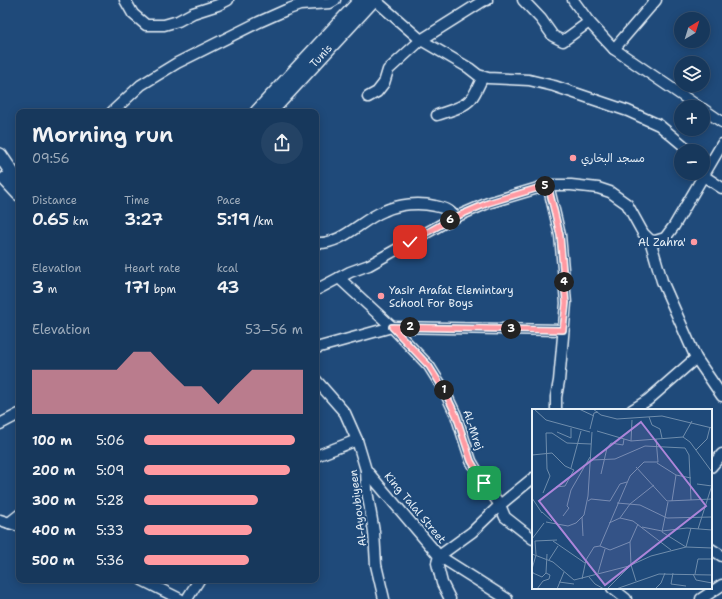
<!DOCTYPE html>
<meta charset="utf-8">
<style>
:root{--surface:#17385c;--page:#244365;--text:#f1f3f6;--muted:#9eacbb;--line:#365272;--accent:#ff9aa2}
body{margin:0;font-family:"Shantell Sans","Playpen Sans Arabic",sans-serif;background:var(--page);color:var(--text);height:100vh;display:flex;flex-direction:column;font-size:15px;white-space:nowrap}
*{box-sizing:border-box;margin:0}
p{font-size:13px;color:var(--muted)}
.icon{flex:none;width:22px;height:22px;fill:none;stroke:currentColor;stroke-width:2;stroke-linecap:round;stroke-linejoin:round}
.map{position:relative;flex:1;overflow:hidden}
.side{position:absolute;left:16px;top:109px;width:303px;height:474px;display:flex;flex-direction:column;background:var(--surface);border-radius:8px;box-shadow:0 2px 10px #0003,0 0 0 1px var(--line)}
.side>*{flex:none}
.needle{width:26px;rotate:38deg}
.buttons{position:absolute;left:674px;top:12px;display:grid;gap:8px}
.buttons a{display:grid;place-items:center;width:36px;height:36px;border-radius:50%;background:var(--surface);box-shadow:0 2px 10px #0003,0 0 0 1px var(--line);font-size:20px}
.pin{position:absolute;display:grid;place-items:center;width:34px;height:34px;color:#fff;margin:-17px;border-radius:8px;box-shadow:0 2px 6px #0006}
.km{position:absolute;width:20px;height:20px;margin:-10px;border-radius:50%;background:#222;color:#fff;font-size:11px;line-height:20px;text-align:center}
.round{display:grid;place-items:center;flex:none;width:42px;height:42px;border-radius:21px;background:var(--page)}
.overview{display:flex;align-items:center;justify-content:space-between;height:68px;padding:0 16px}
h1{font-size:22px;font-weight:600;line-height:30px}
.metrics{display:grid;grid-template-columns:repeat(3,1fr);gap:6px;height:68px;padding:4px 16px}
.metrics div{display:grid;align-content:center}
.metrics b{font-size:17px;font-weight:600}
.metrics small{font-size:11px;font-weight:400}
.metrics p{font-size:11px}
.chart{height:112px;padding:8px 16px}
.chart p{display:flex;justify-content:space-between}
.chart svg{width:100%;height:72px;margin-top:4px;fill:var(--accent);opacity:.7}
ul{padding:0 16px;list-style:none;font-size:13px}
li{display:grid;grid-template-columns:64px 48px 1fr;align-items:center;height:30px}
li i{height:10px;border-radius:5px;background:var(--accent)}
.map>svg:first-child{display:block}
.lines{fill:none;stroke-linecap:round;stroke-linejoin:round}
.minor-casing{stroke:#e8f1f8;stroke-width:13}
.major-casing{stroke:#e8f1f8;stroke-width:16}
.minor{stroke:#1f4a7a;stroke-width:10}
.major{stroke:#1f4a7a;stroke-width:13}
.route-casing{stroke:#fff;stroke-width:8}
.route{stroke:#ff9aa2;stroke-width:5}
.poi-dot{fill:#ff9aa2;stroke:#1f4a7a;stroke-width:1.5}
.labels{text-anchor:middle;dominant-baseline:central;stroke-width:4;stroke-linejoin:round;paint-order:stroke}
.street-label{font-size:11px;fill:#e8f1f8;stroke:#1f4a7a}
.poi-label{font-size:11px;fill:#e8f1f8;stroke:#1f4a7a;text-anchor:start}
.inset-road{fill:none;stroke:#6f8dac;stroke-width:1}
.view{fill:#ac85d9;fill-opacity:0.15;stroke:#ac85d9;stroke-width:2}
.inset-edge{fill:none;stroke:#e8f1f8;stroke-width:2}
</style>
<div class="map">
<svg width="722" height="599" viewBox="0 0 722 599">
<rect width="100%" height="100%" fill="#1f4a7a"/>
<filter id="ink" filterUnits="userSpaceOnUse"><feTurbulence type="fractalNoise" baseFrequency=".025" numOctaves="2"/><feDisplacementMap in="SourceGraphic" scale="8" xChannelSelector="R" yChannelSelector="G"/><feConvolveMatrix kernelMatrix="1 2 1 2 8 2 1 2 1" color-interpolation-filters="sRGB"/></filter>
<g filter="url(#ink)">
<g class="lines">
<g class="minor-casing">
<g id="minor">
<polyline points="125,0 133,14 146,25 164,25 178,21 193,13 218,5 228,0"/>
<polyline points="375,0 421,40 469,68 478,75 488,78 529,80 554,86 628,111 659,125 683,145 688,151"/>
<polyline points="523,0 541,19 553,36 563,41 589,22"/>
<polyline points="573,0 589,22 614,49 699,107"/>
<polyline points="614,49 656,0"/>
<polyline points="368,97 377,92 384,83 388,70 421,40 483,1 487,0"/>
<polyline points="703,109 722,122"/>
<polyline points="112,112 141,85 177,63 259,22 286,10 300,5 330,3 335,0"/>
<path d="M437,115C448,111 463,108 471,99C476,93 479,84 483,77"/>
<polyline points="699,173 722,188"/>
<polyline points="548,185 560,235 566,303 559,381 556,397 556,410"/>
<polyline points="650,240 662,281 696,358 722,396"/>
<path d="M316,243C342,245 361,220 384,211C399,204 419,202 435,206C444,208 450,210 455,217"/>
<polyline points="339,278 392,327 429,366 444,390 456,415 471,461 484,483 500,505 505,517 533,539"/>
<polyline points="316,290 350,272 369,265 451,219 488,203 548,185 571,185 598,188 610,192 627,204 643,233 650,240 655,241 665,238 674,226 722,144"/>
<polyline points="316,348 392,327 563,330"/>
<polyline points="316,380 345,413 357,440 366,470 367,491 374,532 376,565 384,599"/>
<polyline points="632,410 648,400 696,358"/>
<polyline points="0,424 19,414"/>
<polyline points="316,456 357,440"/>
<polyline points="711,467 722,454"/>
<polyline points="366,470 439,556 507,599"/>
<polyline points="0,520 19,526"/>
<polyline points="9,523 19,515"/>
<polyline points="711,549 722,556"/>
<polyline points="142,580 180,599"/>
<polyline points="612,588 626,599"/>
<polyline points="187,599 199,580"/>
<polyline points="450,599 442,583 437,563 439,556 472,532 500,505 533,478"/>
<polyline points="701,599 722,585"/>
</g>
</g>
<g class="major-casing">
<g id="major">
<polyline points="257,112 361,0"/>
<polyline points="270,112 373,0"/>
<polyline points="0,155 19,183"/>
<polyline points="5,179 19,194"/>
</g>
</g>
<use href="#minor" class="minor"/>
<use href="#major" class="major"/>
</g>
</g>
<g class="lines" filter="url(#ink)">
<g class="route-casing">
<polyline id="route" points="410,242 451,219 488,203 548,185 560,235 566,303 563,330 392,327 429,366 444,390 456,415 471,461 484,483"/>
</g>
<use href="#route" class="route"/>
</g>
<g class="poi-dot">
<circle cx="573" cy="158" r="4"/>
<circle cx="694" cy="242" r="4"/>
<circle cx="381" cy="296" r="4"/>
</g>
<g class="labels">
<g class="street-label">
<text transform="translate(321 56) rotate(-47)">Tunis</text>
<text transform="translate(473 430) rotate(71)">AL-Mrej</text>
<text transform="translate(358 508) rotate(-97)">Al-Ayoubiyeen</text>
<text transform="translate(415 508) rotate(50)">King Talal Street</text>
</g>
<g class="poi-label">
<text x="581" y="158">مسجد البخاري</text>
<text x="686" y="242" text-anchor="end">Al Zahra'</text>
<text x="389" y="290">Yasir Arafat Elemintary<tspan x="389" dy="13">School For Boys</tspan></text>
</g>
</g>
<g transform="translate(532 409)">
<rect width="180" height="180" fill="#1f4a7a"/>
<path class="inset-road" d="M2,0L14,11L58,23M47,0L62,7M61,0L69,6L85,10L130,7L180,19M117,8L120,16L128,20L130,29M58,20L62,4L66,3M65,22L99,32L151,28L158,33L180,63M25,23L39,29V19M151,28L160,12M99,32L100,11M164,41L175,30L178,18M0,46L20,44L33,57L42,61L33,77L24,78M60,51L83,50L113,37L153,39L157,46L159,91M125,54L144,66L159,69M104,58L135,92L180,90M39,59L49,22M69,65L75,39L79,34L91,36L92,30M165,75L180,77M11,84L18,67L15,60L14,24H20L35,34L59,35M0,89L10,104M56,92L59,90L78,92L88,75L95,73M140,92L144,66M136,93L130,123L154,138M85,94L108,96L135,109L180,108M10,103L20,112M31,107L37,99L35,97L39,81L58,48M50,108L51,127M88,109L98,95L122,76M14,113L36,117L44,114L52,106L56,87L60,23M77,114L88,109L101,112L139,141M110,118L130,122L155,119L180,121M166,120L180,76M0,130L12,114M21,132L53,154M68,137L98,67L112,53H126L124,30M154,138L159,119M0,145L21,153L42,171L97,157M17,151L26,137M0,160L4,146L3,132L25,131M0,161L1,164L10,168L14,164L15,145M66,164L73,140M141,164L139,175L154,177M161,165L164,171L180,174M163,165L166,150H180M57,168L63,175L72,180M50,170L54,151L62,138L68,137L78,141L98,133M104,172L99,156L98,133L106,115M27,173L42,175M5,180L11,172L17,170L18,166L14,164M25,180L32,163M75,180L99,156L119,147L154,138L180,139M84,180L127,165L180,166M123,180L129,174L133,164"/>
<path class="view" d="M109,13L174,97L73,176L7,92Z"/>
<rect width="180" height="180" class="inset-edge"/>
</g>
</svg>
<div class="buttons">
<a><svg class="needle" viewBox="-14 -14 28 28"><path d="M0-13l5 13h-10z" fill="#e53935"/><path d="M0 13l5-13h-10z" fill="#9eacbb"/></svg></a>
<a><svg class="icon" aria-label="layers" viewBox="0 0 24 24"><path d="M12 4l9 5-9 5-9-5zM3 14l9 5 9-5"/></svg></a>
<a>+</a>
<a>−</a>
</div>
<div class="pin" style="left:484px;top:483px;background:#1e9e55"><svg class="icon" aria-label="arrive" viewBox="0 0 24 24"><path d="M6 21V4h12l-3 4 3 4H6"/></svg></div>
<div class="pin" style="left:410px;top:242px;background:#d93025"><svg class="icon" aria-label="check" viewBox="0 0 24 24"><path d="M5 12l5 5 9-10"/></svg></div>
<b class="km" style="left:444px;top:390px">1</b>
<b class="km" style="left:410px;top:327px">2</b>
<b class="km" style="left:511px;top:329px">3</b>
<b class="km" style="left:564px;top:282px">4</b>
<b class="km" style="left:545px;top:186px">5</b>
<b class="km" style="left:450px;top:220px">6</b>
<section class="side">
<div class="overview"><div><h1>Morning run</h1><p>09:56</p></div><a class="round"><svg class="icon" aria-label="share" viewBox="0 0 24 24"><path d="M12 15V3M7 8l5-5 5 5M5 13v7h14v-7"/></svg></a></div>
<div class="metrics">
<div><p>Distance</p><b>0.65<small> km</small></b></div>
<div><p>Time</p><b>3:27</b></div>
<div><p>Pace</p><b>5:19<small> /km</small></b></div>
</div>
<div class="metrics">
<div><p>Elevation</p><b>3<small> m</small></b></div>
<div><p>Heart rate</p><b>171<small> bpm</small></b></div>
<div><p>kcal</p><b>43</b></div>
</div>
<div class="chart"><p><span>Elevation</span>53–56 m</p>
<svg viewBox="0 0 160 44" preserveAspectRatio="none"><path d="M0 44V17L10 17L20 17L30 17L40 17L50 17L60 6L70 6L80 17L90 27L100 27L110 38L120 27L130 17L140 17L150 17L160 17V44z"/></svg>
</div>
<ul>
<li><b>100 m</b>5:06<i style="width:95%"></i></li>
<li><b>200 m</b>5:09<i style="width:92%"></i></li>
<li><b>300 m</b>5:28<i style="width:72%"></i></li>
<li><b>400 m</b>5:33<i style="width:68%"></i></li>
<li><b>500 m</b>5:36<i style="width:66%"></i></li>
</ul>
</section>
</div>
